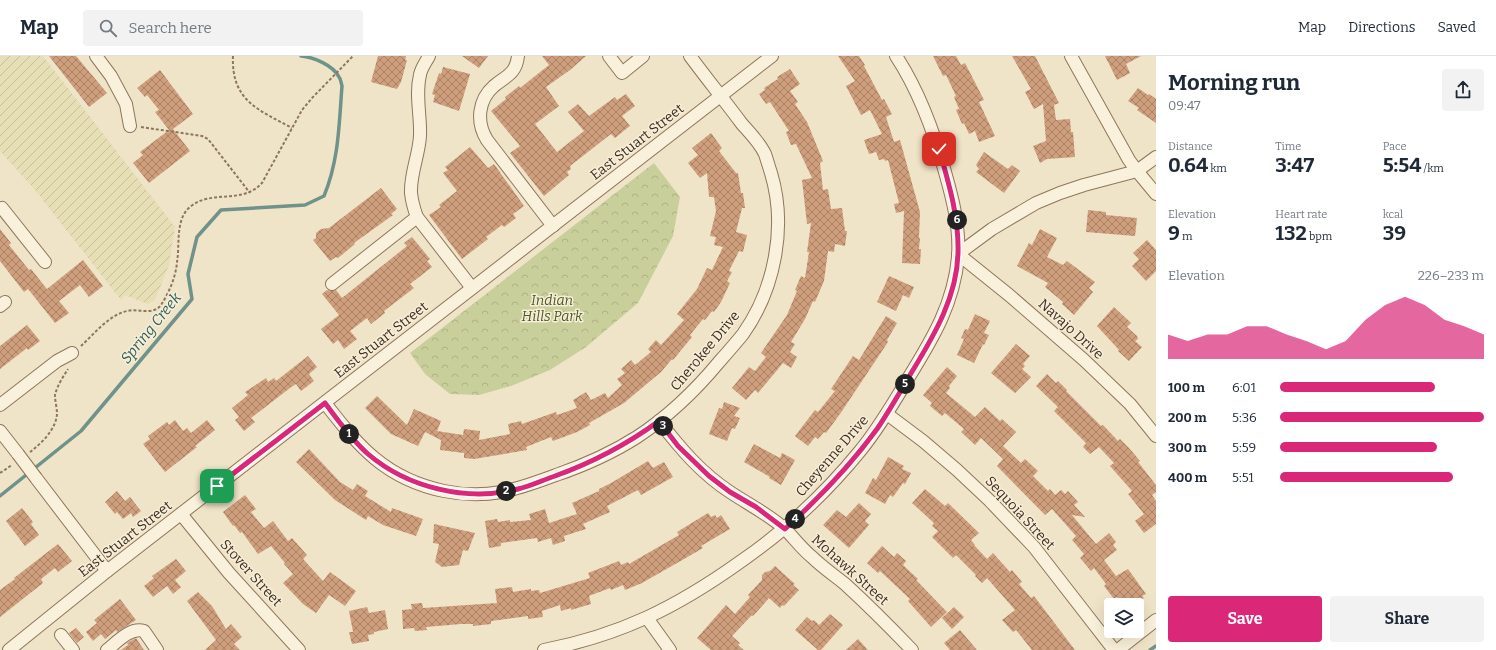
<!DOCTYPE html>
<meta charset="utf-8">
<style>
:root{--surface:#fff;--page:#f2f2f3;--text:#1f2937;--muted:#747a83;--line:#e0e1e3;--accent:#db2777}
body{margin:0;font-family:Bitter,serif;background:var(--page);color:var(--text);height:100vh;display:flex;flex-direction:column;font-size:15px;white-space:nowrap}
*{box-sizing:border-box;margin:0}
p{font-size:13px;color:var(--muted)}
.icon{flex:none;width:22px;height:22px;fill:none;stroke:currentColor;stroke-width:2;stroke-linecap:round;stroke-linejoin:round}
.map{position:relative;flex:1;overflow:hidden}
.side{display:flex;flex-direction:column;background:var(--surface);width:340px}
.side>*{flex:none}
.controls{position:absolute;left:1104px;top:542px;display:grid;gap:8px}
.controls a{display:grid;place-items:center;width:40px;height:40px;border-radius:4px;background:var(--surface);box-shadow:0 4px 16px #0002;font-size:20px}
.pin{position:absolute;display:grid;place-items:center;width:34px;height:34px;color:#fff;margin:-17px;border-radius:8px;box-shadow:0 2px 6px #0006}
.km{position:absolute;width:20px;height:20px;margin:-10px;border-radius:50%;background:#222;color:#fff;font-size:11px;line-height:20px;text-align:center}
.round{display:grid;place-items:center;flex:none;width:42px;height:42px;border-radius:4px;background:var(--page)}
.overview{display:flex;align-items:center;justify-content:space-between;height:68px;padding:0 12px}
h1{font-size:22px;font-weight:700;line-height:30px}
.figures{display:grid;grid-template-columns:repeat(3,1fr);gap:6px;height:68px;padding:4px 12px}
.figures div{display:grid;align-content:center}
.figures b{font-size:20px;font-weight:700}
.figures small{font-size:11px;font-weight:400}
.figures p{font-size:11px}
.chart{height:112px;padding:8px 12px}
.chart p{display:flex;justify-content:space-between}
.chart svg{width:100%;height:72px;margin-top:4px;fill:var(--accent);opacity:.7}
.cta{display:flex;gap:8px;margin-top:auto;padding:8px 12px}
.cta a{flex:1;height:46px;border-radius:4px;background:var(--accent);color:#fff;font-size:16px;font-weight:700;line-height:46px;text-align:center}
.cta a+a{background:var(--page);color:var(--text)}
ul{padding:0 12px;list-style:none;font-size:13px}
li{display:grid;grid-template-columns:64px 48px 1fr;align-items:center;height:30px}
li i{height:10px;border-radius:5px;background:var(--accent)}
header{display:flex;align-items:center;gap:24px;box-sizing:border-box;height:56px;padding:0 20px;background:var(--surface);border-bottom:1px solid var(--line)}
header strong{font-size:19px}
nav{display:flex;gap:22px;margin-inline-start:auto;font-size:14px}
.search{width:280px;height:36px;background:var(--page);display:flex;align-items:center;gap:10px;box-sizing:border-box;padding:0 14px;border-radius:4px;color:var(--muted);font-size:15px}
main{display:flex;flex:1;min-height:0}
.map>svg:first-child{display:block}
.farmland{fill:url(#farmland-furrows)}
.park{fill:url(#park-crowns)}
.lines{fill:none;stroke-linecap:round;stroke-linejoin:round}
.stream{stroke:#6f938a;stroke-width:3.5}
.building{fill:url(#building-cross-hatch)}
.minor-casing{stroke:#8d765c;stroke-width:14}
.path{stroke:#8d765c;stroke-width:2;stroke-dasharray:3 2;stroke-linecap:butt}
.minor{stroke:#faf1dc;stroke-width:12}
.minor-bridge-casing{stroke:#8d765c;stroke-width:14;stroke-linecap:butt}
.minor-bridge{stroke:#faf1dc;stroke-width:12}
.route-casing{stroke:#fff;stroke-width:8}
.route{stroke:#db2777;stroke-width:5}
.labels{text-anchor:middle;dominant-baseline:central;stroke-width:3;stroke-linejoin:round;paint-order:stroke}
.street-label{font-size:14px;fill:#3d2e20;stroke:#f7eed8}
.park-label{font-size:14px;font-style:italic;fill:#4d5a26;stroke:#f7eed8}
.water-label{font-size:15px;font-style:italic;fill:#2f5d5a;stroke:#f7eed8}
</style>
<header>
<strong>Map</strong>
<div class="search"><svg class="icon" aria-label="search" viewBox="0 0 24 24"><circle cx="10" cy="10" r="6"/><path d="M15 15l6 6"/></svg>Search here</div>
<nav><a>Map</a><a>Directions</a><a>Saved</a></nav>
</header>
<main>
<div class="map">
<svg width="1156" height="594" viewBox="0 0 1156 594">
<defs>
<pattern id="farmland-furrows" width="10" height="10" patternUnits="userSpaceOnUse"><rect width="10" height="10" fill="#e6deb5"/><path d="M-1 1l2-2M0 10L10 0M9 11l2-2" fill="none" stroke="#c6bf9b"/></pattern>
<pattern id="park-crowns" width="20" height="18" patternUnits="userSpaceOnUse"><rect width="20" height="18" fill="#c9cf9b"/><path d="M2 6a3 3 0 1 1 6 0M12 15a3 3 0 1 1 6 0" fill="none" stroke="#aeb285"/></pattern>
<pattern id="building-cross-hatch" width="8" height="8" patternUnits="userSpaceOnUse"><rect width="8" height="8" fill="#cf9f7d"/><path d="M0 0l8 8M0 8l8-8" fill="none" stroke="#a98266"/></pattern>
</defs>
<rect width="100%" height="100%" fill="#f0e4c8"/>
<polygon class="farmland" points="0,0 43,0 175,171 169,209 155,244 148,248 125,239 121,244 35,134 0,95"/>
<polygon class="park" points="654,107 680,141 673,180 638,247 586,291 550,314 511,330 479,339 450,338 425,318 410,297"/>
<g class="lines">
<g class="stream">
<path d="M0,440L81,375L192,243L188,218L197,181L221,154L305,149L324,140C339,104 339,68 342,30C341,27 341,23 339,21C333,9 313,1 301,0"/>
<polyline points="1150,594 1156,590"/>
</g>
</g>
<g class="building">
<polygon points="49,0 76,0 107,37 89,51"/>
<polygon points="378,0 406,0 405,4 407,4 401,26 397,33 371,26"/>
<polygon points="462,0 488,0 479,12"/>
<polygon points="542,0 586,0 570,14 546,31 559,50 535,68 557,96 584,75 568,56 578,48 589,60 615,41 617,44 626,38 635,50 622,60 630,70 626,73 615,82 611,78 570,110 571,113 567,116 569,119 544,140 510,97 520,90 491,55 506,43 505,41 519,30 520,32 549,9"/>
<polygon points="838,0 859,0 865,9 864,10 882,44 884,43 892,58 886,61 894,86 900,84 920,156 919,182 920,182 919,193 921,193 920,208 902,207 904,155 896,157 894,148 899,147 888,104 885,105 884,103 879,104 876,96 869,98 864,84 882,78 870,54 861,59 846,30 855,25"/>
<polygon points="933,0 956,0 961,9 965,7 984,44 979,46 995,80 979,86 975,75 969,78 964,67 962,68 956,54 959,53 954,41 956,40 946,19 943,20"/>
<polygon points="1012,0 1035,0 1059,47 1054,49 1056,64 1070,63 1071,76 1073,76 1075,101 1047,103 1040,107 1033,90 1046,85 1043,48 1034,53 1025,36 1031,33"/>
<polygon points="1105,0 1141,0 1126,8 1130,17 1117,24"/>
<polygon points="443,11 470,18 459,55 433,46 435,39 432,38 439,17 441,18"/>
<polygon points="790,13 800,28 790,35 798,46 795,48 807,66 823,105 820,107 823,134 828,133 831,153 842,152 845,175 847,175 845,190 835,188 834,196 828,195 824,225 815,246 813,245 805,263 791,286 795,288 790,296 797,301 791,312 783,307 758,337 755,334 746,344 732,332 749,311 755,315 766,301 761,297 787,259 797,235 795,234 801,220 805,222 809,196 807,196 811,167 807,168 802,124 812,122 796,88 791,89 786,76 789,75 770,46 766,48 759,38 765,34 764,32 778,23 777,21"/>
<polygon points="160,14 193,58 173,73 190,95 149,127 133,107 143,99 140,96 169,74 155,56 159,54 147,39 145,41 137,32"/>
<polygon points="1138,32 1148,39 1149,38 1156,43 1156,67 1137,54 1139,52 1128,45"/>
<polygon points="711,77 722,92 719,95 736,117 738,117 741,137 743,137 745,152 742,152 736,176 747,179 743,196 739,195 729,215 732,216 727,225 730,227 721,246 714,256 712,255 705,264 703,263 690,279 692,281 673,304 672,303 661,316 624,347 589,367 590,369 577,376 553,385 551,381 526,391 527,394 474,403 464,402 464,397 440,394 441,384 425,376 418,390 391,378 365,352 377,340 407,369 414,353 441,365 437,375 463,379 464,373 480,375 479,384 510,378 508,368 521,365 522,368 556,356 557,359 577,352 573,344 586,336 591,344 605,337 608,342 622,329 617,323 625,317 621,313 631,304 635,309 651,296 648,293 656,284 661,289 684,264 677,258 697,233 707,212 712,214 723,191 714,189 716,181 710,180 716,155 714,141 709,141 707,117 700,122 688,107 698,99 692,92"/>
<polygon points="470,91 488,112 494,108 524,150 513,158 516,162 504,171 502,169 486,181 488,183 462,203 429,159 441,151 439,149 457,135 443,117 448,114 445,111"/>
<polygon points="984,96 1008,113 1012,109 1020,115 1004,137 976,116 979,113 976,109"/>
<polygon points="381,132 397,153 391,158 393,159 354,187 355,188 338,202 336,201 330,205 313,184 316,182 316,177 321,173 329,172"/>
<polygon points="1088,154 1106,156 1106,159 1137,162 1135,180 1086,176"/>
<polygon points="0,173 11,187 9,189 29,214 31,213 47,233 83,204 103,230 89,241 80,229 59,245 69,257 55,267 28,233 24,236 0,205"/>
<polygon points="1040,173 1057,182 1047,201 1063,209 1067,205 1095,226 1089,232 1093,236 1074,259 1062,248 1063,246 1045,231 1048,227 1017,210 1029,187 1032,189"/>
<polygon points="412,181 430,203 427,205 432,211 410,228 414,232 384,255 385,257 371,268 367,262 350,275 357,283 344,293 338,284 333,288 321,273 339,259 322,238 327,234 333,235 336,234 342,242 407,190 404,187"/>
<polygon points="1147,184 1156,194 1156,215 1146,225 1132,210 1139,203 1133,197"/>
<polygon points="889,220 914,231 909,242 903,239 896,255 877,246"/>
<polygon points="1114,251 1131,267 1127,271 1137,280 1138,283 1135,285 1142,291 1129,305 1118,295 1119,294 1097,270"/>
<polygon points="975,258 990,265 984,277 989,279 984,289 983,288 974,307 957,299 964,283 961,282 965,273 968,274"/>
<polygon points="886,260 897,267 887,284 888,286 840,358 826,377 824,376 818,383 815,381 808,390 795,380 815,354 818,356 835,335 831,333 853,300 859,304"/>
<polygon points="27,269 40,285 28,294 27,292 0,313 0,290"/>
<polygon points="1016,288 1030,300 1023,308 1025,310 1022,313 1031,321 1015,337 991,317"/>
<polygon points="308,300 317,311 309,318 314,325 301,335 296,328 290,332 251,362 255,366 244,375 235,364 239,361 232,352 248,339 245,336 266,322 268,326 274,322 276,325"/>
<polygon points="947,311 957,320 949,330 950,332 946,337 975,361 985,351 1000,365 1002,363 1016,376 1003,390 1021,407 1025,403 1038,415 1033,420 1048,435 1050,433 1055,439 1061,434 1065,438 1068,435 1078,446 1074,449 1085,461 1072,459 1096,488 1109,477 1116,486 1113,489 1117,494 1104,504 1116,520 1128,513 1146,538 1142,540 1144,542 1135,549 1126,549 1117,541 1114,543 1104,530 1106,528 1094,512 1091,515 1080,502 1084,498 1072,484 1076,480 1052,453 1045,459 997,410 1003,403 981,382 975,389 961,376 964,373 945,357 942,360 930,350 932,347 923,339"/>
<polygon points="1047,318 1056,327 1058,325 1067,334 1066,335 1101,370 1103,369 1118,385 1120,383 1129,392 1140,405 1138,406 1156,429 1156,436 1152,439 1156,445 1156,468 1144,477 1135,465 1144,458 1128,438 1132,435 1110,410 1114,407 1099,391 1090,398 1083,391 1086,387 1054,355 1058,351 1036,330"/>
<polygon points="724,346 740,352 734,360 740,362 735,373 732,372 727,385 709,378 719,352 722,353"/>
<polygon points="175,364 183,375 187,372 191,377 207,364 215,374 195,390 197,391 165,416 143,388 150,383 148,380 167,366 169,369"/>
<polygon points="754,388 780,402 782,397 795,404 781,429 769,422 770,421 744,406"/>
<polygon points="309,393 340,426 353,434 357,428 368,435 365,440 391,456 392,452 423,463 416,480 383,469 368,460 366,464 335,444 296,406"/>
<polygon points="888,401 904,410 902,413 911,417 905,428 903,427 893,441 890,439 885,448 865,437 873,422 876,424"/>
<polygon points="648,405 653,412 664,406 673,421 641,439 638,434 607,450 610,456 583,468 586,473 564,480 565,485 553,489 551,482 538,486 537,482 501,487 501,490 489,492 485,465 497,463 498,466 510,464 510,466 531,464 529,458 545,453 549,467 577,458 572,447 599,435 599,433 611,427"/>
<polygon points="925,433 945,450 948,447 979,477 971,484 975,489 974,489 987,503 993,497 1010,516 1012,514 1022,526 1019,528 1031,542 1034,540 1075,594 1032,594 1016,574 1013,576 1002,564 1015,554 987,522 982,527 975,520 976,519 956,499 953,502 932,481 938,475 932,470 934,467 912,447"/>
<polygon points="117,435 125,445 130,441 141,455 133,461 131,457 123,463 117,456 115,458 105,446"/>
<polygon points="245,439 256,453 251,456 264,472 273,465 288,485 292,482 307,499 303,503 323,525 330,516 356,535 345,550 329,539 316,557 303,548 283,527 293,518 284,508 285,507 271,490 258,498 242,476 240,477 234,469 233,470 223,456"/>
<polygon points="859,447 871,458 865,465 869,469 849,492 823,469 837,454 846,461"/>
<polygon points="22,452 33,466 31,468 39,479 25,490 6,465"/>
<polygon points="708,457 711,461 715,459 717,462 721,459 730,473 701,490 703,492 691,499 642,527 625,534 623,529 611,534 610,532 589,540 591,548 571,554 571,552 561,555 560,549 542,555 543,561 528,563 528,560 491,565 491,568 473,570 473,568 461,568 426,571 427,574 415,575 414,572 403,573 402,554 412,553 411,548 422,547 423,552 497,547 495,533 512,531 513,536 531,533 531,535 539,534 540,537 590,522 588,517 619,505 621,509 628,506 629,508 679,479 677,476"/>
<polygon points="434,468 475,477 468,495 463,494 459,509 442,511 435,506 439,488 433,487"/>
<polygon points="58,488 72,505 58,516 55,512 41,523 43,527 0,561 0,534 15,523 14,522"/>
<polygon points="882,490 894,501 897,497 906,505 903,509 918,523 916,524 947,556 931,571 908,545 910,543 880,515 878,517 867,507"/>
<polygon points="176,503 186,515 175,524 181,531 173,538 167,530 153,541 144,530 154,522 152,520"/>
<polygon points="775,510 795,528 793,529 799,534 784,550 782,549 780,552 769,542 753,560 752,559 732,580 740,587 738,589 744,594 711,594 697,582 726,549 735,558 750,541 748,539 762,524 762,519 765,516 770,515"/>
<polygon points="198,536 212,550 226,573 231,568 242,581 234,588 240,594 205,594 216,584 187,545"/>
<polygon points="120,543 136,564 117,576 116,574 105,583 101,578 93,585 86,576 97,567 94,564"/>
<polygon points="367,551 369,557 385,554 388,573 374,576 374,578 368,579 369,585 352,588 349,576 353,576 349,555"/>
<polygon points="954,551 964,561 952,573 942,562"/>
<polygon points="830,558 843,569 821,594 818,594 795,574 807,561 812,565 814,564 819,569"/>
<polygon points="76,572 84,581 77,587 69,577"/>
<polygon points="960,574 977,594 950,594 944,587"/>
<polygon points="136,582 144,594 121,594 128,589 127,587"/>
<polygon points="858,583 868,594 846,594"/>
</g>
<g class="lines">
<g class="minor-casing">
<g id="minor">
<polyline points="96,0 111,20 126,48 130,70"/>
<path d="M429,0C426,6 421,12 420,19C415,39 421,60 420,80C419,99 410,118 411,137C412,146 414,153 417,161L472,232"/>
<path d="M518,0C516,18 506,20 494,30C478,44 476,66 487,84L553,170"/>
<polyline points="609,0 622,17 643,0"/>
<polyline points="1071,0 1129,104 1137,115 1156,138"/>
<polyline points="1156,101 1137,115 1084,129 1060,137 1036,147 992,173 958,198 1009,239 1084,304 1130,348 1156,380"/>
<polyline points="0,153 2,152 45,206"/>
<polyline points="332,228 417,161"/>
<polyline points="0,250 5,246"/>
<path d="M325,347C359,391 386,423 444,435C487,444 516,434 556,419C585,409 612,397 637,381C669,360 695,335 719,306C727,297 735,288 743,278C775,233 787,170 771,117C769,111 767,104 765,98C760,87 750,77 742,68C725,45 707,23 690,0"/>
<polyline points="0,349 57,305 72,297"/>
<polyline points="887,358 923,385 957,414 990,445 1034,491 1114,594"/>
<path d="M659,365C680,392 701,417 730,436C748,448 768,458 785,473C794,482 802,493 812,501C822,511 834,519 845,528C868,549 890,571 912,594"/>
<polyline points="0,375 18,398"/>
<polyline points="36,422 107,515"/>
<polyline points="181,458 229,517 299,594"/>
<polyline points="647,562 670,594"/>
<polyline points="61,579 73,594"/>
<polyline points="9,594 107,515 772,0"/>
<path d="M107,594C117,586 130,571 144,575L157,594"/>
<path d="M544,594C621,579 677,551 740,506C785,475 825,438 860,395C879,372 894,346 909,321C933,282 954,247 958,201C960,172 953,144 945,116C934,76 919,35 896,0"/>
<polyline points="1118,594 1156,564"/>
</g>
</g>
<g class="path">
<path d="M233,0C231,45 259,54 292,72"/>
<polyline points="141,71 202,80 208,83 250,137"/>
<path d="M81,290C94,278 109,259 127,255C138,252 153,260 161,249C169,237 176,220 177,206C180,189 175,163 190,151C211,133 242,149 262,127L302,54L312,42L353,0"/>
<path d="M30,396C42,387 56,373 57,358C57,352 55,345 55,339C57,330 63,321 68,313"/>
<polyline points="0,417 12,409"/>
</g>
<use href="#minor" class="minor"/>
<g class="minor-bridge-casing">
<polyline id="minor-bridge" points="18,398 36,422"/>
</g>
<use href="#minor-bridge" class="minor-bridge"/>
</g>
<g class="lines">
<g class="route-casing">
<path id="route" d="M217,430L325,347C338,364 351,383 368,398C408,432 467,446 518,433C531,430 543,424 555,420C594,406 626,389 659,365L678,390L709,420L730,436L756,451L785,473C819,442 850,410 877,373C890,354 901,334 913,314C935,278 957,240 958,197C959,161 949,128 939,93"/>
</g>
<use href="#route" class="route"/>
</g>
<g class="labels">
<g class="street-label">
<text transform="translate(637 86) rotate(-38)">East Stuart Street</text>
<text transform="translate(1071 273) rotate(42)">Navajo Drive</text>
<text transform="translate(381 284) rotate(-38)">East Stuart Street</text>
<text transform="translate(705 295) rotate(-50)">Cherokee Drive</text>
<text transform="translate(832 400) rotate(-49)">Cheyenne Drive</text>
<text transform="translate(1020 457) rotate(47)">Sequoia Street</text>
<text transform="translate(125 483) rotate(-38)">East Stuart Street</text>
<text transform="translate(850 514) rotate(42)">Mohawk Street</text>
<text transform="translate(251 517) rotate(48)">Stover Street</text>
</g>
<g class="park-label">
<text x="552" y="244">Indian<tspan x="552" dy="16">Hills Park</tspan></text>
</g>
<g class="water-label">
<text transform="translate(151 272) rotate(-51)">Spring Creek</text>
</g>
</g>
</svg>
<div class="controls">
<a><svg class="icon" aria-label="layers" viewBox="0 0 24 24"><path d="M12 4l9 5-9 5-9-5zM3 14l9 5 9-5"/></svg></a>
</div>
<div class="pin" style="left:217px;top:430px;background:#1e9e55"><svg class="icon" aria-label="arrive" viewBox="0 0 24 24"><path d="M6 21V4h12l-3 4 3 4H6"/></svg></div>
<div class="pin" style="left:939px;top:93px;background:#d93025"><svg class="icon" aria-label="check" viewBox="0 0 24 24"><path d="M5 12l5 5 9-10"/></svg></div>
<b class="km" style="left:349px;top:378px">1</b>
<b class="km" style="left:506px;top:435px">2</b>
<b class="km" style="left:663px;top:370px">3</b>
<b class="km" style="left:795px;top:463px">4</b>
<b class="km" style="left:905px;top:328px">5</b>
<b class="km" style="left:957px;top:164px">6</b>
</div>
<section class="side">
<div class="overview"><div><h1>Morning run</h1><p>09:47</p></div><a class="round"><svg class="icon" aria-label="share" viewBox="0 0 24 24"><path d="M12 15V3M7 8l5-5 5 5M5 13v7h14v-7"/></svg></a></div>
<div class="figures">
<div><p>Distance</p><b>0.64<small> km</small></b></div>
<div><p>Time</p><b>3:47</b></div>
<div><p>Pace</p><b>5:54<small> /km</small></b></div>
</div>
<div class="figures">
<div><p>Elevation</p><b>9<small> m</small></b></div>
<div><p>Heart rate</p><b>132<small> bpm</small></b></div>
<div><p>kcal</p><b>39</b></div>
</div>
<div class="chart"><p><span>Elevation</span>226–233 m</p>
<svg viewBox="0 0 160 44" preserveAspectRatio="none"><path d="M0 44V29L10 33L20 29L30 29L40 24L50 24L60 29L70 33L80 38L90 33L100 20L110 11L120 6L130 11L140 20L150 24L160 29V44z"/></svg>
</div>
<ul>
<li><b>100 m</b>6:01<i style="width:76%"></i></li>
<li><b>200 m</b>5:36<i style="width:100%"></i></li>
<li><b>300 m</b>5:59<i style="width:77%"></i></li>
<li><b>400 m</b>5:51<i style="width:85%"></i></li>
</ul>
<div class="cta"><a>Save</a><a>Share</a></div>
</section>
</main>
